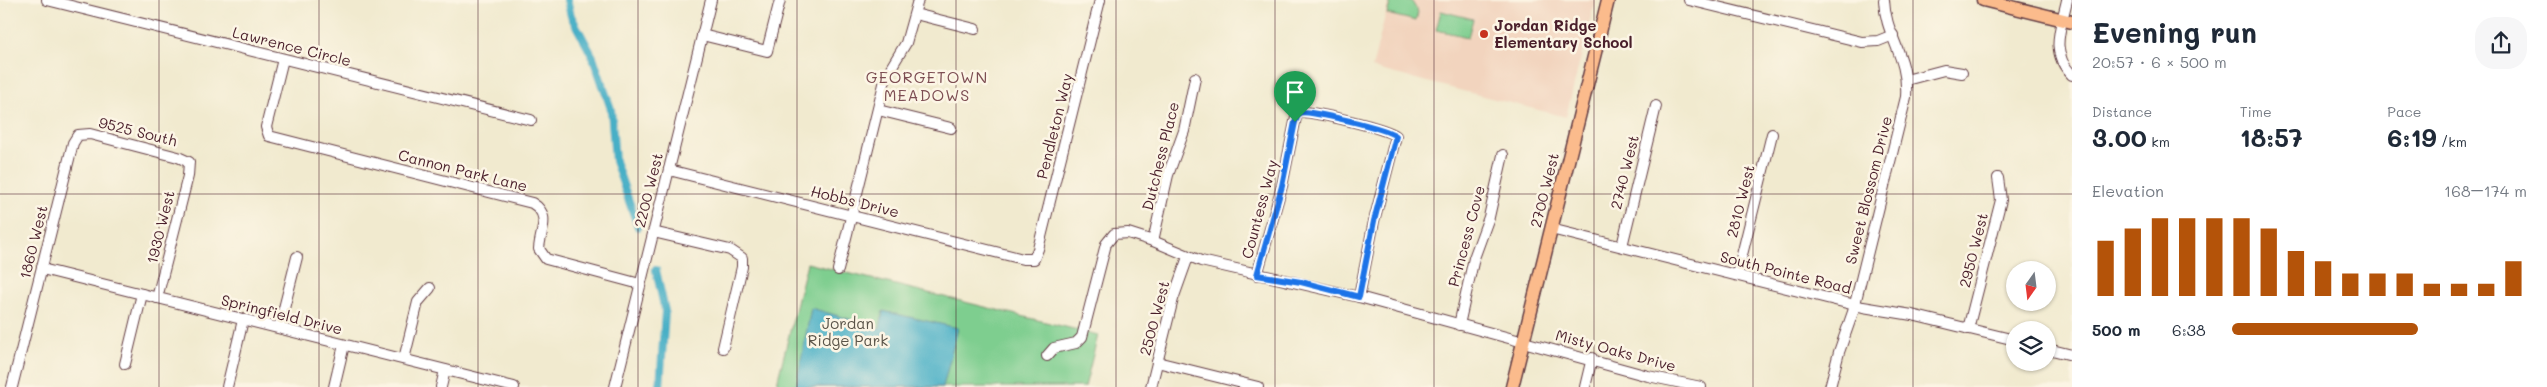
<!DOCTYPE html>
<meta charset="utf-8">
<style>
:root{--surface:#fff;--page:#f6f6f7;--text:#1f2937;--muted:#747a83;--accent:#b45309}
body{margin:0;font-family:Mali,sans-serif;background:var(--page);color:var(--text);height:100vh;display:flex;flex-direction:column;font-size:19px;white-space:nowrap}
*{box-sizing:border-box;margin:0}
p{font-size:16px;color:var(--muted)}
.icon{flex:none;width:28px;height:28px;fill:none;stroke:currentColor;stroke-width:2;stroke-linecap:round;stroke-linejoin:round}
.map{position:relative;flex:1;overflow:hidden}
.drawer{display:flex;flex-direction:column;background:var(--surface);width:475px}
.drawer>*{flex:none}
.needle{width:32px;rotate:194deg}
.buttons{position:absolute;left:2006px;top:261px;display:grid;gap:10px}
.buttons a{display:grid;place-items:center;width:50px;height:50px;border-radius:50%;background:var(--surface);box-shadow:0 1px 4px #0004;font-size:25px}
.pin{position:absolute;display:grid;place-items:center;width:42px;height:42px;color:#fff;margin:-51px -21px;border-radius:50% 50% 50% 0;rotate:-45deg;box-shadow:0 0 5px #0007}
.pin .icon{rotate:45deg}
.round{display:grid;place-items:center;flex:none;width:52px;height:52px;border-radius:20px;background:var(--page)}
.summary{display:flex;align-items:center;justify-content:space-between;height:85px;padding:0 20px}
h1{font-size:28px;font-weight:800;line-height:38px}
.metrics{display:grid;grid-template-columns:repeat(3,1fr);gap:8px;height:85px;padding:5px 20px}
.metrics div{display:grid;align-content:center}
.metrics b{font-size:25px;font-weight:800}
.metrics small{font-size:14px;font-weight:400}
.metrics p{font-size:14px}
.chart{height:140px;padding:10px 20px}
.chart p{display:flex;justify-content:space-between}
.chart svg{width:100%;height:90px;margin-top:5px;stroke:var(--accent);stroke-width:6}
ul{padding:0 20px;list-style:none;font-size:16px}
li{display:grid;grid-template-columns:80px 60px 1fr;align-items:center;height:38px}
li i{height:12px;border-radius:6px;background:var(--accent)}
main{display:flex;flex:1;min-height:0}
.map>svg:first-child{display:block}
.built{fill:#f2d4be}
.green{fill:#7ece8f;stroke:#64765d}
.water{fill:#47afc6;stroke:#486778}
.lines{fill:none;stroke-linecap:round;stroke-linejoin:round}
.canal{stroke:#47afc6;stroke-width:8}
.minor-casing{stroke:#633d44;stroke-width:12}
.major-casing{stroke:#633d44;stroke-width:15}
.minor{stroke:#fff;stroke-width:10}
.major{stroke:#fbbb8c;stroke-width:12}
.route-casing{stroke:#fff;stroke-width:10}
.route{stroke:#1a73e8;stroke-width:6}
.grid{fill:none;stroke:#4a1f2b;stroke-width:1;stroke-opacity:0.55}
.poi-dot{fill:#c8321e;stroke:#fcf5e5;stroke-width:2}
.labels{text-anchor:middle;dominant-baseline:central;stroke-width:5;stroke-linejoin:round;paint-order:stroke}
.poi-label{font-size:15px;font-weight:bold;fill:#4a1f2b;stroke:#fcf5e5;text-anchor:start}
.street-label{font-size:15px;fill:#4a1f2b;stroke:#fcf5e5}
.park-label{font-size:15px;fill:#5a5449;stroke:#fcf5e5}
.neighbourhood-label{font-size:16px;letter-spacing:1px;fill:#7d4e53;stroke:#fcf5e5}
</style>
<main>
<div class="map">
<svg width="2072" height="387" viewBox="0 0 2072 387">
<rect width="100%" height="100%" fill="#fcf5e5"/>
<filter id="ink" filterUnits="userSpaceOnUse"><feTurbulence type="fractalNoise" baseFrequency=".02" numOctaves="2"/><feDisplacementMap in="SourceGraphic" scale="10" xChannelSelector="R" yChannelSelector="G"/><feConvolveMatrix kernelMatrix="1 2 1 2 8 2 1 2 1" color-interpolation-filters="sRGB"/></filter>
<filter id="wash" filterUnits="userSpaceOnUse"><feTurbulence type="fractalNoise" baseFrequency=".0096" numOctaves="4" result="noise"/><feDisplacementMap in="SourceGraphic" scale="20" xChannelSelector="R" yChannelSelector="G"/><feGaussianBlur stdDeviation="1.12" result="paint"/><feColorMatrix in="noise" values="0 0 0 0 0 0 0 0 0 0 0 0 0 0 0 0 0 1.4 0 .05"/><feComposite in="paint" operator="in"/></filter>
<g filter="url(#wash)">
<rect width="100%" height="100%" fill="#f1eacf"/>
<polygon class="built" points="1389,0 1595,0 1566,117 1372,68"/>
<g class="green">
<polygon points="1391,0 1411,0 1418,12 1416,21 1387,14"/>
<polygon points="1441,11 1473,19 1468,37 1436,30"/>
<polygon points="807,263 1098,335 1085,387 776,387"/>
</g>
<polygon class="water" points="811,308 880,328 883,311 958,328 943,387 796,387"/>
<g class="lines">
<g class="canal">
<polyline points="567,0 571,16 593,57 611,109 615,161 638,227"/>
<polyline points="656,270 665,311 660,387"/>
</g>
</g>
</g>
<g filter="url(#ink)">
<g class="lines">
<g class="minor-casing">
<g id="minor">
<polyline points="47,0 531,120"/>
<polyline points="1689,0 1862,42 1878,41 1893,35"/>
<path d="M2067,0C2061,28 2049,52 2072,75"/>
<polyline points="915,14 975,29"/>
<polyline points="702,35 767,51 780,0"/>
<path d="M283,59L266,127L269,136L532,203C552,215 540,231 539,249L546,259L640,284"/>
<polyline points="1906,80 1944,70 1962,73"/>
<polyline points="878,110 951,128"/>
<polyline points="669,170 1023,259 1034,259 1038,249 1100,0"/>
<polyline points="1551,229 1863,307 1912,315 2015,340"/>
<polyline points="653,232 730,250 742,258 742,267 723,348"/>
<polyline points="1153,241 1168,175 1184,131 1195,78"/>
<polyline points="1622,246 1656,106"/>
<polyline points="42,269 514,387"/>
<polyline points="838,270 886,76 906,43 918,0"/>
<path d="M1257,275L1282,186L1296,117L1299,112C1312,111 1386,128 1396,136L1374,221L1359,297"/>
<polyline points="1737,275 1772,134"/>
<polyline points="1459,325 1474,258 1489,217 1503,155"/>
<polyline points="279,328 297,257"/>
<polyline points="1968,329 2001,200 1998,178"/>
<polyline points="2048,349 2072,355"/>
<polyline points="1047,356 1054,348 1076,343 1082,337 1106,244 1114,234 1128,233 1153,241 1201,261 1359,297 1648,376 1701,387"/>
<polyline points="404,359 418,302 430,288"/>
<polyline points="1157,362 1258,387"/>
<polyline points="125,364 142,294"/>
<polyline points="12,387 73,143 78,135 90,134 178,157 189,162 188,176 157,298"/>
<polyline points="227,387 243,320"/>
<polyline points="334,387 344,345"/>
<polyline points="441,387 445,370"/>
<polyline points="615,387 711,0"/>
<polyline points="1151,387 1173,299 1188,257"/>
<polyline points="1585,387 1592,358"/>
<path d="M1830,387L1839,352L1853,312L1906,97C1909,56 1885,36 1884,0"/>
</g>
</g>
<g class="major-casing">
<g id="major">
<polyline points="1983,0 2072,22"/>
<polyline points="1512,387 1608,0"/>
</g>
</g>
<use href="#minor" class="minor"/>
<use href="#major" class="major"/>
</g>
</g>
<g class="lines" filter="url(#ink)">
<g class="route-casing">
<path id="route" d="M1299,112C1312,111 1386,128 1396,136L1374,221L1359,297L1301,282L1257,275L1282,186L1295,122Z"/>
</g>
<use href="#route" class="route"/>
</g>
<path class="grid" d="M159,0V387M319,0V387M478,0V387M638,0V387M797,0V387M956,0V387M1116,0V387M1275,0V387M1434,0V387M1594,0V387M1753,0V387M1913,0V387M0,194H2072"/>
<circle class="poi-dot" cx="1484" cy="34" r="5"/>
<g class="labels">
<g class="poi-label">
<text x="1494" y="25">Jordan Ridge<tspan x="1494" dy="17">Elementary School</tspan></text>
</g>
<g class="street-label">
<text transform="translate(292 46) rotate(14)">Lawrence Circle</text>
<text transform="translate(1054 126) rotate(-76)">Pendleton Way</text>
<text transform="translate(138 131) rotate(14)">9525 South</text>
<text transform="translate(1160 156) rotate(-76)">Dutchess Place</text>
<text transform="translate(463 170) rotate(14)">Cannon Park Lane</text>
<text transform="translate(1624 172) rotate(-76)">2740 West</text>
<text transform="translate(648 190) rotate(-76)">2200 West</text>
<text transform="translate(1544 190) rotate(-76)">2700 West</text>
<text transform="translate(1868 190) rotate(-76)">Sweet Blossom Drive</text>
<text transform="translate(855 201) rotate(14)">Hobbs Drive</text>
<text transform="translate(1740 201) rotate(-76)">2810 West</text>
<text transform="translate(1259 209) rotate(-75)">Countess Way</text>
<text transform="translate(160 227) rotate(-76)">1930 West</text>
<text transform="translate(1466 236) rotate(-75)">Princess Cove</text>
<text transform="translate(33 242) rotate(-76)">1860 West</text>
<text transform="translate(1973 250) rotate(-76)">2950 West</text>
<text transform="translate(1786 272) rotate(14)">South Pointe Road</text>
<text transform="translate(282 314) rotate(14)">Springfield Drive</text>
<text transform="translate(1154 318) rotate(-75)">2500 West</text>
<text transform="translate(1616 350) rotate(15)">Misty Oaks Drive</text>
</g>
<g class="park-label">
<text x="848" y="323">Jordan<tspan x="848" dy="17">Ridge Park</tspan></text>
</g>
<g class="neighbourhood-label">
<text x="927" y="76">GEORGETOWN<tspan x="927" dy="18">MEADOWS</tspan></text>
</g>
</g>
</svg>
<div class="buttons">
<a><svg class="needle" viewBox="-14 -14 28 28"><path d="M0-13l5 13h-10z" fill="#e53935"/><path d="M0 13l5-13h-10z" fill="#747a83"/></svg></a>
<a><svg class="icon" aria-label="layers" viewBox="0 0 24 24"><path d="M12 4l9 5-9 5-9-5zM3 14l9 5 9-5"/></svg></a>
</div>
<div class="pin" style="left:1295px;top:122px;background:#1e9e55"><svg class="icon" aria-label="arrive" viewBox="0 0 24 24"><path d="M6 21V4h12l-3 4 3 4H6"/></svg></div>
</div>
<section class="drawer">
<div class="summary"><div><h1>Evening run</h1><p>20:57 · 6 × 500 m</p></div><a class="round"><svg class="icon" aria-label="share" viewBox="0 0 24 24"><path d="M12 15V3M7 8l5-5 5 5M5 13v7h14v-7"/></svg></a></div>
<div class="metrics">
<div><p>Distance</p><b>3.00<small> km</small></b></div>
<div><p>Time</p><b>18:57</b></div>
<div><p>Pace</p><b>6:19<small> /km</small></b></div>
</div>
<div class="chart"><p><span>Elevation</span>168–174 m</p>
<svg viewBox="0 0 160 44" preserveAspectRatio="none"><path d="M5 44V17M15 44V11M25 44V6M35 44V6M45 44V6M55 44V6M65 44V11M75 44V22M85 44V27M95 44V33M105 44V33M115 44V33M125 44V38M135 44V38M145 44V38M155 44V27"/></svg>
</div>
<ul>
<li><b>500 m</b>6:38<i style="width:63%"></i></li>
</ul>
</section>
</main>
